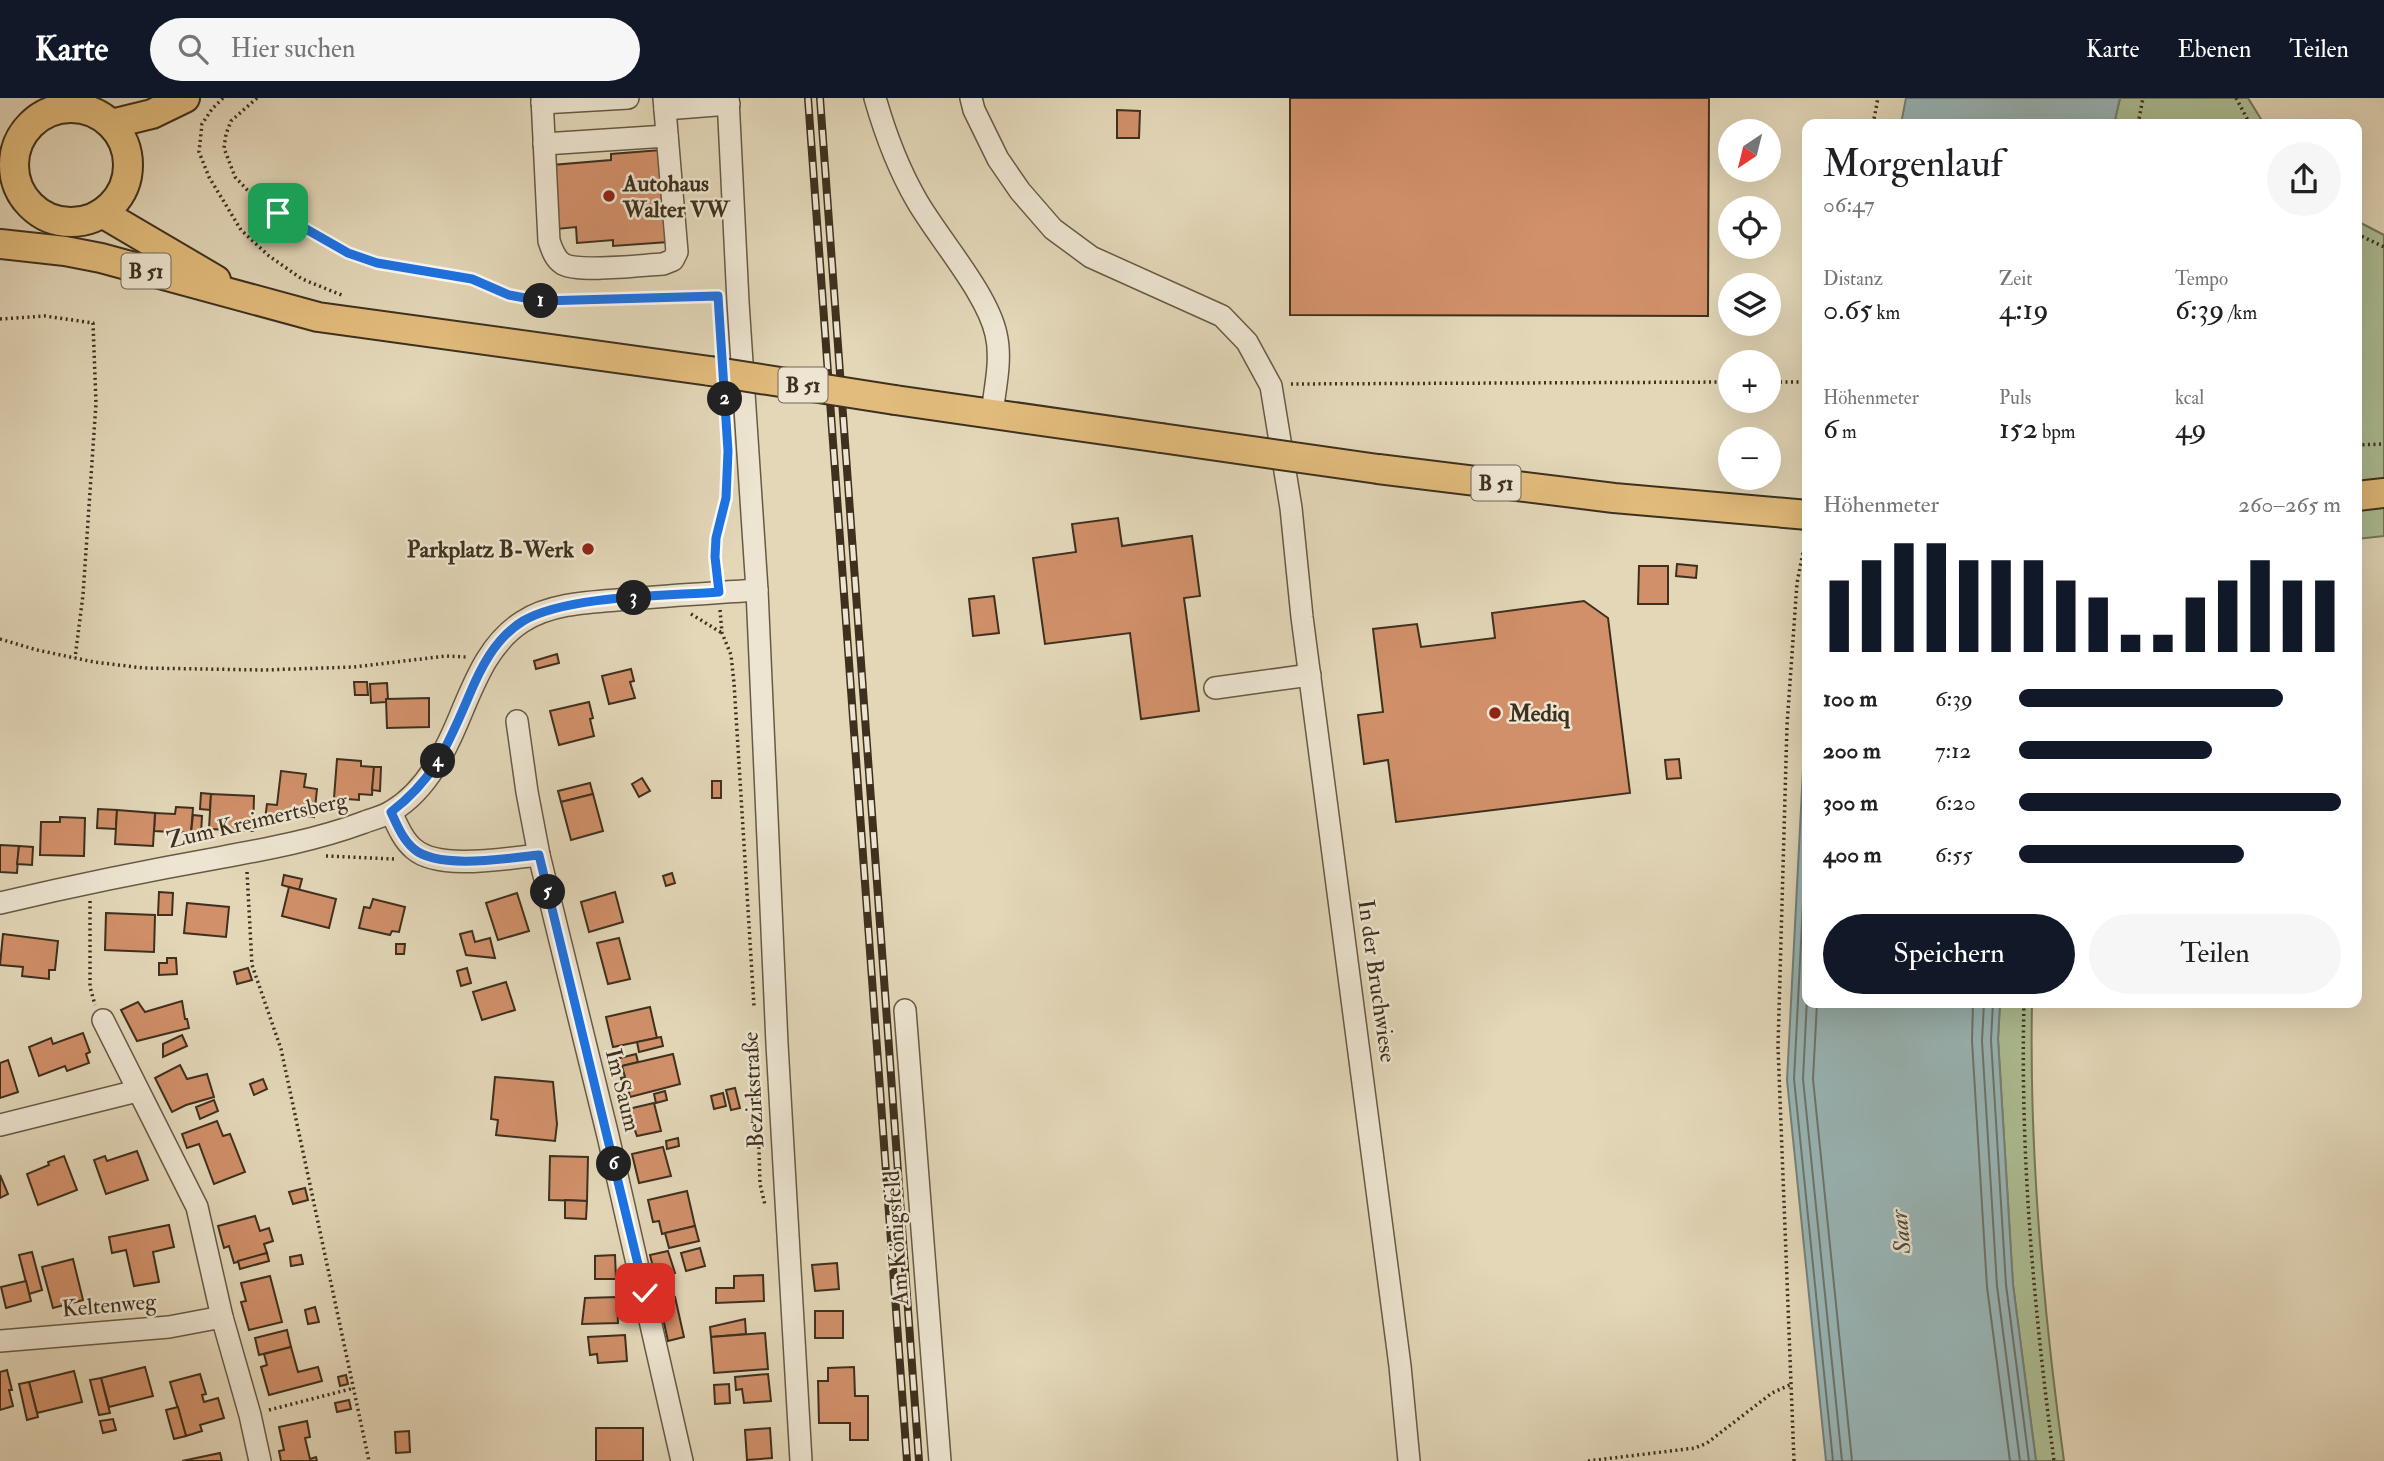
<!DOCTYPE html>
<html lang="de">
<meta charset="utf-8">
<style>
:root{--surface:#fff;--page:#f6f6f6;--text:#202124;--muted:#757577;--accent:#111827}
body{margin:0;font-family:"IM FELL Double Pica",serif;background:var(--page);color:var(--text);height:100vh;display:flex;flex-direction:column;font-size:26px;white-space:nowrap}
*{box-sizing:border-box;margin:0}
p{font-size:23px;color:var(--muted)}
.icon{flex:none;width:38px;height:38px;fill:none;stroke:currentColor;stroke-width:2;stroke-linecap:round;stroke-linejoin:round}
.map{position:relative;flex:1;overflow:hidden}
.details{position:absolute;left:1802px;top:21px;width:560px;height:889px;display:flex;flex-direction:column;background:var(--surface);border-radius:14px;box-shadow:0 7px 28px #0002}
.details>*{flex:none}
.needle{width:46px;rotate:215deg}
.controls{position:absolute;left:1718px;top:21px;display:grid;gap:14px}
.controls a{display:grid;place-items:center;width:63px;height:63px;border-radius:50%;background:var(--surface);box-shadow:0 7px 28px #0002;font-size:35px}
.pin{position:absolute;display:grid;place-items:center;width:60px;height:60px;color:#fff;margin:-30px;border-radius:14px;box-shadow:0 4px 10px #0006}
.km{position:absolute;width:35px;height:35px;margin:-18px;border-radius:50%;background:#222;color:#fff;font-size:19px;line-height:35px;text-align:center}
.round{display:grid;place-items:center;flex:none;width:74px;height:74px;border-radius:37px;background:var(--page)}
.head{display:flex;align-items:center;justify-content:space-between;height:119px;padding:0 21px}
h1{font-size:38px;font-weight:600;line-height:52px}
.stats{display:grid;grid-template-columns:repeat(3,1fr);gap:10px;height:119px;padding:7px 21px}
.stats div{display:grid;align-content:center}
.stats b{font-size:30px;font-weight:600}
.stats small{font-size:19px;font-weight:400}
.stats p{font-size:19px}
.chart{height:196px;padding:14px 21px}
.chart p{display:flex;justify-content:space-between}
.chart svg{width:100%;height:126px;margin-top:7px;stroke:var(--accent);stroke-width:6}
.cta{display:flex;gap:14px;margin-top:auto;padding:14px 21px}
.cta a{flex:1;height:80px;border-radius:42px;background:var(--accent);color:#fff;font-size:28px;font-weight:600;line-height:80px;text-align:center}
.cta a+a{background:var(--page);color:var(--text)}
ul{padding:0 21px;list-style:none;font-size:23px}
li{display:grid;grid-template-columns:112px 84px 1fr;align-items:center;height:52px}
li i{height:18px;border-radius:9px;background:var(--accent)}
header{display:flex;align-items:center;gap:42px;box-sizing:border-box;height:98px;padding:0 35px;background:var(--accent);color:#fff}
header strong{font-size:33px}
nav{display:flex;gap:38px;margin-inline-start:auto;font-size:24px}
.search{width:490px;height:63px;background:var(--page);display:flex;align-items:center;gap:18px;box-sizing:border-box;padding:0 24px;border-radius:38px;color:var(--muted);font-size:26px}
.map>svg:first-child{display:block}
.green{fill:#adbf94;stroke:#767859;stroke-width:2}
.water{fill:#99b7b9;stroke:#75817b;stroke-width:2}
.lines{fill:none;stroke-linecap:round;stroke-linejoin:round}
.shore{stroke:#6c746c;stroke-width:2}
.building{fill:#d1906a;stroke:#3e301e;stroke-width:2}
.minor-casing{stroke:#675a44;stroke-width:24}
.major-casing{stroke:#3e301e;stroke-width:32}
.path{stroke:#3e301e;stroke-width:3.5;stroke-dasharray:2 3.5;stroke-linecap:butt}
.minor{stroke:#ede5d1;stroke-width:21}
.major{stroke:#e2bc7c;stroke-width:28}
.rail-casing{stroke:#3e301e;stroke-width:8}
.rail{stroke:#ede5d1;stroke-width:5;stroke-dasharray:16;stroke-linecap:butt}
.major-bridge-casing{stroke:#3e301e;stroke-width:32;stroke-linecap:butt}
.major-bridge{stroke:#e2bc7c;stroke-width:28}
.route-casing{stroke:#fff;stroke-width:14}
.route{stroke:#1a73e8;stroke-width:9}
.poi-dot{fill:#8f2418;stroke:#ede5d1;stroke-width:2.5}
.labels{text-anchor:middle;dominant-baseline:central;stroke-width:5;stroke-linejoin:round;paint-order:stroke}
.shield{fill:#ede5d1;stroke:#726654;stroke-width:2}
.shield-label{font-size:21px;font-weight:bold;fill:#3e301e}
.poi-label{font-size:23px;font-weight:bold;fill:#3e301e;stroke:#ede5d1;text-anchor:start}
.street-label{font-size:23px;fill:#3e301e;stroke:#ede5d1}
.water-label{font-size:24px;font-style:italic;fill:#504b3d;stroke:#ede5d1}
</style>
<header>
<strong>Karte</strong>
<div class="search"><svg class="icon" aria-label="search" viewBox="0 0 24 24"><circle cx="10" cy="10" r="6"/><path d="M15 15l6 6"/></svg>Hier suchen</div>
<nav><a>Karte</a><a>Ebenen</a><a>Teilen</a></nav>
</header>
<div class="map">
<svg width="2384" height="1363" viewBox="0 0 2384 1363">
<rect width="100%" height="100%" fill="#e3d7b8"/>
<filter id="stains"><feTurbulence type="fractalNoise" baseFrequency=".00286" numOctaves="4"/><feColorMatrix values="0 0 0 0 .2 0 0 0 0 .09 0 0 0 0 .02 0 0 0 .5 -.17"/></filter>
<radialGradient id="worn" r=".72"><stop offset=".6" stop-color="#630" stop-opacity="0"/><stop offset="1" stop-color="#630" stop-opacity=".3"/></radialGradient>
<g class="green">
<polygon points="2120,0 2248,0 2264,26 2114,26"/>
<polygon points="2357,123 2384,137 2384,438 2357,441"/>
<path d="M2000,905H2032C2029,1058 2043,1211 2064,1363H2036L2013,1187L1998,941Z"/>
</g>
<g class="water">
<polygon points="1906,0 2120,0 2114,26 1901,26"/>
<polygon points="1808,575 1808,905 2000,905 1998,941 2013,1187 2036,1363 1826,1363 1787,982"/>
</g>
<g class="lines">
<g class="shore">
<polyline points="1808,708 1794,981 1833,1363"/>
<polyline points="1808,880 1803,981 1842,1363"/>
<polyline points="1817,905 1813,981 1852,1363"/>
<polyline points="1973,905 1972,943 1987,1189 2010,1363"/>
<polyline points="1984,905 1982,943 1997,1188 2020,1363"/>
<polyline points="1993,905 1991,942 2006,1187 2029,1363"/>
</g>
</g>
<g class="building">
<polygon points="1290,0 1709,0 1708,218 1290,217"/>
<polygon points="1117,12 1140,13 1139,40 1117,40"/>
<polygon points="661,52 668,144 613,148 613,142 577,145 576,129 557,131 552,67 611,62 611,56"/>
<polygon points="1118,420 1122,448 1192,438 1200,498 1184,500 1199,613 1141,621 1130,535 1045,546 1033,460 1076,454 1072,426"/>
<polygon points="1677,466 1697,468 1696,480 1676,478"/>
<polygon points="1639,468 1668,468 1668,506 1638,506"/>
<polygon points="994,498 999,535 973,538 969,501"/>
<polygon points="1584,503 1608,520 1630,695 1396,724 1388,662 1364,666 1358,617 1383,614 1373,531 1417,526 1421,549 1495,540 1492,515"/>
<polygon points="557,556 559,565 536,571 534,563"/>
<polygon points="631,571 634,583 630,584 635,600 609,606 602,578"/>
<polygon points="354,584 367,584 368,597 355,597"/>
<polygon points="387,585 388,601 386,604 371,605 370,586"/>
<polygon points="429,600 429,629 387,630 386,601"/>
<polygon points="589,604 593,620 590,621 594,638 559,647 550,613"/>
<polygon points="337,661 361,663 361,668 374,669 372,697 359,696 359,702 334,700"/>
<polygon points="1679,661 1681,680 1667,681 1665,662"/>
<polygon points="374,669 381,669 380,693 372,692"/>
<polygon points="281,673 306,676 304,689 317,691 314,719 284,715 283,723 265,721 267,706 277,707"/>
<polygon points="642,680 650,693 639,699 632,686"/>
<rect x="712" y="683" width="9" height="17"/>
<polygon points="590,685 593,696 561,704 558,693"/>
<polygon points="201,695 211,696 210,712 200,711"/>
<polygon points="211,696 254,698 253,733 209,731"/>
<polygon points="593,696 603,733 571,742 561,704"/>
<polygon points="176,709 193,710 191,735 154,733 155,715 175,716"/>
<polygon points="98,711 117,712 116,731 97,730"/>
<polygon points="117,712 155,715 153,748 115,746"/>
<polygon points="193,717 202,718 201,736 191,735"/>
<polygon points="60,719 85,720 84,758 40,757 41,724 60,724"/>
<polygon points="0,747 19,748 17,775 0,774"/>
<polygon points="19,748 33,749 32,767 17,766"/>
<polygon points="672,775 675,785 666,788 663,778"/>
<polygon points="284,777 302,781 299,792 282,787"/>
<polygon points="289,789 336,801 329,830 282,818"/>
<polygon points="159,794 173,795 172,817 158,817"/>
<polygon points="615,794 623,824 589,834 581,804"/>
<polygon points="517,795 529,833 498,842 486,805"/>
<polygon points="373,801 405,809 399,834 392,833 390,837 359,830 364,809 370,810"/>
<polygon points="187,805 229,809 226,839 184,835"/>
<polygon points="106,815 155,817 154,854 105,852"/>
<polygon points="472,833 475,844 490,840 495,860 466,857 460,836"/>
<polygon points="3,836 58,843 55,872 49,872 49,881 22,878 23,869 0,867"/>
<polygon points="619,840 630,881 608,886 597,845"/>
<polygon points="396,846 405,846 404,856 396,856"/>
<polygon points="167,860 176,860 177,876 159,877 159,865 167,865"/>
<polygon points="248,870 252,882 237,886 234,874"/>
<polygon points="467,870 471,885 461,888 457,873"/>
<polygon points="506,884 515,912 482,922 473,894"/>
<polygon points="182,903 185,921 187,921 189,930 137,943 121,912 138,904 145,914"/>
<polygon points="650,909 657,940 613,949 606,919"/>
<polygon points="83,935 90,954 86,956 89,965 67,973 65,968 39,978 29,949 51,940 53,946"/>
<polygon points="182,937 187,948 163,959 163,946"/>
<polygon points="661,939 663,948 639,954 637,944"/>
<polygon points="636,956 638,964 618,969 616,961"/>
<polygon points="673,956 680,986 630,999 628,990 623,991 621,980 625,979 622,968"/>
<polygon points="8,962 18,994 0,1000 0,965"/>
<polygon points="180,967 187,981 207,976 214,999 186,1007 172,1014 155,980"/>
<polygon points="495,979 553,984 557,1026 555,1043 496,1037 498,1022 491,1021"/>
<polygon points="263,981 267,991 254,997 250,986"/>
<polygon points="735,990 740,1010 731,1012 726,992"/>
<polygon points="665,993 667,1002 656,1005 654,996"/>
<polygon points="723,995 726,1008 714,1011 711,998"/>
<polygon points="214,1002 218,1013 200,1021 196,1009"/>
<polygon points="654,1005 661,1033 637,1038 634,1030 629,1031 624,1012"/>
<polygon points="217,1023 223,1038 230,1036 245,1074 214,1086 199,1046 187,1050 182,1036"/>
<polygon points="678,1040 679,1048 667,1051 666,1043"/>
<polygon points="663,1049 671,1078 639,1085 632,1056"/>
<polygon points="137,1053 148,1082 106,1096 94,1062 105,1058 107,1063"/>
<polygon points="64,1058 77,1092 38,1107 27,1076 49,1067 48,1064"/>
<polygon points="550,1058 588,1059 587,1103 549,1102"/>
<polygon points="0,1077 8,1096 0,1100"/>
<polygon points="305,1090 308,1102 293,1106 289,1094"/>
<polygon points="687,1093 695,1128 662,1136 659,1123 653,1124 648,1102"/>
<polygon points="565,1102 587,1103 586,1121 565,1120"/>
<polygon points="255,1118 260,1133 269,1130 273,1143 264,1146 267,1155 234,1165 229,1148 224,1150 218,1128"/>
<polygon points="169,1127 174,1149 153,1154 159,1184 134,1188 126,1152 112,1155 109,1139"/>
<polygon points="695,1128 699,1143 669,1150 665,1135"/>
<polygon points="700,1150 705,1168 686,1173 681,1155"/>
<polygon points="668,1153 675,1175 656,1181 650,1157"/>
<polygon points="32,1154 42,1192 29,1196 19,1157"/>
<polygon points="267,1155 269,1163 240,1171 238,1163"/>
<polygon points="301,1157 303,1166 291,1168 290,1159"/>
<polygon points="615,1157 616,1181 595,1181 595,1158"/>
<polygon points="73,1161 83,1202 53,1210 42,1169"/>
<polygon points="837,1165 839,1191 815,1193 812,1167"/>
<polygon points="763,1177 764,1203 716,1205 716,1190 734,1190 734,1178"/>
<polygon points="270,1178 282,1224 249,1232 241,1204 246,1203 241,1185"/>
<polygon points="26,1183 31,1203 6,1210 1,1189"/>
<polygon points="635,1189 636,1203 625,1204 623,1191"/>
<polygon points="617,1199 618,1225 582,1226 585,1200"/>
<polygon points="675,1199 684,1239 668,1243 659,1202"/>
<polygon points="315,1209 319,1224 308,1226 305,1212"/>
<rect x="815" y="1213" width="28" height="27"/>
<polygon points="745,1221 746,1236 711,1239 710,1229"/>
<polygon points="287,1232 291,1249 259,1257 255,1240"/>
<polygon points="765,1235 768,1271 714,1275 711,1239"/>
<polygon points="625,1237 627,1263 598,1265 597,1256 590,1257 588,1239"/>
<polygon points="291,1249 298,1274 318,1269 322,1283 269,1297 261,1269 267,1267 264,1256"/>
<polygon points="145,1269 153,1298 109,1309 101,1280"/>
<polygon points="854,1269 855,1298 868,1298 868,1342 850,1342 850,1325 819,1325 818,1283 828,1283 828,1270"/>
<polygon points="7,1272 12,1292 9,1292 13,1308 0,1312 0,1274"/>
<polygon points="74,1273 82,1304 37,1315 29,1284"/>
<polygon points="200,1276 206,1296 202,1297 204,1304 218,1300 224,1320 200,1327 202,1333 186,1338 170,1284"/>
<polygon points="768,1276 771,1303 744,1305 742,1291 736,1292 735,1279"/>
<polygon points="346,1277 348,1286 340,1288 338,1279"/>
<polygon points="101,1280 110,1315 99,1317 90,1282"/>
<polygon points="29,1284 38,1319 27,1322 19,1286"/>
<polygon points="729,1286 730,1305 715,1306 714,1287"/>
<polygon points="349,1302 351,1311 337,1314 335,1305"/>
<polygon points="178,1309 186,1338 174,1341 166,1312"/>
<polygon points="113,1321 116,1332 103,1335 100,1323"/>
<polygon points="307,1323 310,1339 305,1340 310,1361 316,1359 317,1363 281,1363 279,1353 284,1352 279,1329"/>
<rect x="596" y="1330" width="47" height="33"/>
<polygon points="770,1330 772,1360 747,1362 745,1332"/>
<polygon points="409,1333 410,1354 396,1355 395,1334"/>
<polygon points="220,1355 222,1363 182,1363"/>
</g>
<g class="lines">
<g class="minor-casing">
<g id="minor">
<path d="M542,0L549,143C552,152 555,161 563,166C579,175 642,167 663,166L673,162L677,154L664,0"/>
<polyline points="728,0 738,204 757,492 777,946 801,1363"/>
<path d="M875,0C885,35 899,72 917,103C939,141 987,195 996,236C1002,261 995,290 992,315"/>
<polyline points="971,0 974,12 998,61 1020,93 1053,131 1091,159 1222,218 1247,244 1271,288 1291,410 1302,519 1400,1268 1409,1363"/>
<polyline points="542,5 628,0"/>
<polyline points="665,11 729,6"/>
<polyline points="544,46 667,38"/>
<polyline points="1215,590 1310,577"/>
<polyline points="517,623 527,694 539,757 608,1038 682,1363"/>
<path d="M391,714C397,727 403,742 414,751C439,773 508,760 539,757"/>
<path d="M0,805C72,788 145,773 218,760C267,751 316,742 362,725C372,721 383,719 392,713C429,691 448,648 463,611C477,578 491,544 522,524C552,504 595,504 630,501C672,497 714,495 757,492"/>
<polyline points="905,912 940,1363"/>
<polyline points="103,922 197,1109 222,1219 250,1317 260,1363"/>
<polyline points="0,1027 137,993"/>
<polyline points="0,1243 169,1229 222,1219"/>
</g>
</g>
<g class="major-casing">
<g id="major">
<circle cx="71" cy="67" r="57"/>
<polyline points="111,26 152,16 185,0"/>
<polyline points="102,115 216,182"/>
<polyline points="0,146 65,153 101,160 318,219 710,273"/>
<polyline points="895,302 1161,340"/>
<polyline points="1378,371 1614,400 1808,417"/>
<polyline points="2357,398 2384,395"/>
</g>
</g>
<g class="path">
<polyline points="223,0 212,11 202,26 199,54 209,79 241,132 269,158 302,181 344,198"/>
<polyline points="257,0 231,23 226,36 224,50 235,79 253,98 278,115 348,155 377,165 472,181 510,197 541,203 720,198"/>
<polyline points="2236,0 2250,26"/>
<polyline points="1873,26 1878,0"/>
<polyline points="2138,26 2143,0"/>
<polyline points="2357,136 2384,149"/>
<polyline points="0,221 45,218 93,225 96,305 83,497 75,560"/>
<polyline points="1769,284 1808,284"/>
<polyline points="1291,286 1731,284"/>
<polyline points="2357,347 2384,346"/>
<polyline points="717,477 714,459 716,440 726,400 727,367"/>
<polyline points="720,512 722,535 731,557 734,585 754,908"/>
<polyline points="691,516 722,535"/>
<polyline points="0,541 37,552 94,564 143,570 263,572 354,569 446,558 466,559"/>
<polyline points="326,758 395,761"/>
<polyline points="247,774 252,867 281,951 369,1363"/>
<polyline points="90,803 90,889 95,907"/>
<path d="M2024,905C2020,1058 2034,1211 2054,1363"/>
<polyline points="756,950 760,1086 765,1107"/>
<polyline points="269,1312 354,1290"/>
<polyline points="1588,1363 1695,1350 1707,1345 1772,1295 1792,1286"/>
<polyline points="1794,1363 1778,949 1787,627 1797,485 1806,439"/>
</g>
<use href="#minor" class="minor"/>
<use href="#major" class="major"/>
<g class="rail-casing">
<g id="rail">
<polyline points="808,0 907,1363"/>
<polyline points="820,0 919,1363"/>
</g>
</g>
<use href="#rail" class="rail"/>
<g class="major-bridge-casing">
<g id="major-bridge">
<polyline points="710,273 895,302"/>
<polyline points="1161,340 1378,371"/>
</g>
</g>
<use href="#major-bridge" class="major-bridge"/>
</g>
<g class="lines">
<g class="route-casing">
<path id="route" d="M278,115L348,155L377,165L472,181L509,197L541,203L718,198L728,353L726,400L716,440L715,459L719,494C666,498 568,497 523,523C495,540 480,571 468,600C447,649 434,681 391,714C397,727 403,742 414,751C438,772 509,760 539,757L645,1195"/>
</g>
<use href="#route" class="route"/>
</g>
<g class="poi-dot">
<circle cx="609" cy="98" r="7"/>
<circle cx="588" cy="451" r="7"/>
<circle cx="1495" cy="615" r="7"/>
</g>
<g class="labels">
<g class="shield">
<rect x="121.5" y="155.5" width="49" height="35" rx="5"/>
<rect x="778.5" y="269.5" width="49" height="35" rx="5"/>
<rect x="1471.5" y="367.5" width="49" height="35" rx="5"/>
</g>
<g class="shield-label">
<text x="146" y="173">B 51</text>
<text x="803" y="287">B 51</text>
<text x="1496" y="385">B 51</text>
</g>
<g class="poi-label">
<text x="623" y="85">Autohaus<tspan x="623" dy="26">Walter VW</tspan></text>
<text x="574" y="451" text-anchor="end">Parkplatz B-Werk</text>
<text x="1509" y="615">Mediq</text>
</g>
<g class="street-label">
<text transform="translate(257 722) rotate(-13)">Zum Kreimertsberg</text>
<text transform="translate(1377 883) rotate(82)">In der Bruchwiese</text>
<text transform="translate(623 992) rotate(76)">Im Saum</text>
<text transform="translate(753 992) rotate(-93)">Bezirkstraße</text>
<text transform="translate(896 1140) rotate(-94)">Am Königsfeld</text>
<text transform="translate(109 1207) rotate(-5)">Keltenweg</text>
</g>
<g class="water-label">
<text transform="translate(1901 1134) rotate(-96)">Saar</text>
</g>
</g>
<rect width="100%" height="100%" filter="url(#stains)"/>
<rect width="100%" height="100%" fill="url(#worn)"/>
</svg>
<div class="controls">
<a><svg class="needle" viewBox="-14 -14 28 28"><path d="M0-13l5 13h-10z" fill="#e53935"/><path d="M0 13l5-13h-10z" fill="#757577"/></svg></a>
<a><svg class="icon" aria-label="locate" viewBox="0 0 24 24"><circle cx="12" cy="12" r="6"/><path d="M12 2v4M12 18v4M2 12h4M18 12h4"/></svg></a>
<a><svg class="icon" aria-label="layers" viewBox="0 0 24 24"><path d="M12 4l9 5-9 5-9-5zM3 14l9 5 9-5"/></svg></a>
<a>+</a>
<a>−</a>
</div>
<div class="pin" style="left:278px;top:115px;background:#1e9e55"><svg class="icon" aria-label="arrive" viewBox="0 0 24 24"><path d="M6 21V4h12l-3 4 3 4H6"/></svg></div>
<div class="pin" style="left:645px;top:1195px;background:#d93025"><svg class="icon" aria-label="check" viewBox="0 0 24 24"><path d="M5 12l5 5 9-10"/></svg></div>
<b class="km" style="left:541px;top:203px">1</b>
<b class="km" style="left:725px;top:301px">2</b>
<b class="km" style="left:634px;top:500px">3</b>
<b class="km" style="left:438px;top:663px">4</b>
<b class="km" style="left:548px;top:794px">5</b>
<b class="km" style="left:614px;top:1066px">6</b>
<section class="details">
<div class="head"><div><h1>Morgenlauf</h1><p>06:47</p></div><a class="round"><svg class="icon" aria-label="share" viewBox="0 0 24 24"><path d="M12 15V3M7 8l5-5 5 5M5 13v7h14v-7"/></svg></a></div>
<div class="stats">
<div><p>Distanz</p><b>0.65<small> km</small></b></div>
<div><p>Zeit</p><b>4:19</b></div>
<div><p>Tempo</p><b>6:39<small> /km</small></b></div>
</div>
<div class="stats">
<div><p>Höhenmeter</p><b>6<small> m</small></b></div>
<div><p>Puls</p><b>152<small> bpm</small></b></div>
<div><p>kcal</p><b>49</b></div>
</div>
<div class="chart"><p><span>Höhenmeter</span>260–265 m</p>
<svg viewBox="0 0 160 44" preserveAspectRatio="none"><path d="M5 44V19M15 44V12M25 44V6M35 44V6M45 44V12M55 44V12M65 44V12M75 44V19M85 44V25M95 44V38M105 44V38M115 44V25M125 44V19M135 44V12M145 44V19M155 44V19"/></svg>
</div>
<ul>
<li><b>100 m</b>6:39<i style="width:82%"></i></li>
<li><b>200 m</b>7:12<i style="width:60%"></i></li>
<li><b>300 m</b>6:20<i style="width:100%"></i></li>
<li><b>400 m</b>6:55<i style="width:70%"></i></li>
</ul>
<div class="cta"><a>Speichern</a><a>Teilen</a></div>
</section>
</div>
